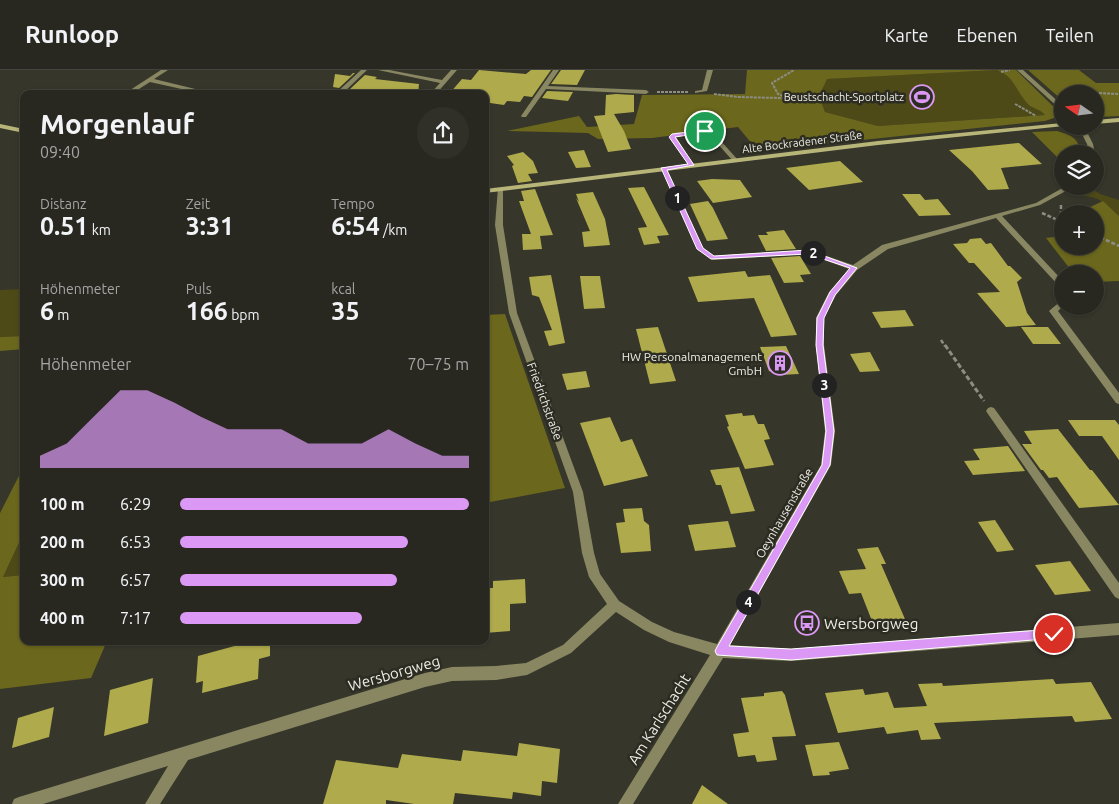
<!DOCTYPE html>
<html lang="de">
<meta charset="utf-8">
<style>
:root{--surface:#282820;--page:#303029;--text:#f1f3f6;--muted:#a5a6a5;--line:#44443e;--accent:#db99f5}
body{margin:0;font-family:Ubuntu,sans-serif;background:var(--page);color:var(--text);height:100vh;display:flex;flex-direction:column;font-size:19px;white-space:nowrap}
*{box-sizing:border-box;margin:0}
p{font-size:16px;color:var(--muted)}
.icon{flex:none;width:28px;height:28px;fill:none;stroke:currentColor;stroke-width:2;stroke-linecap:round;stroke-linejoin:round}
.map{position:relative;flex:1;overflow:hidden}
.side{position:absolute;left:20px;top:20px;width:469px;height:555px;display:flex;flex-direction:column;background:var(--surface);border-radius:10px;box-shadow:0 1px 4px #0004,0 0 0 1px var(--line)}
.side>*{flex:none}
.needle{width:32px;rotate:284deg}
.buttons{position:absolute;left:1054px;top:15px;display:grid;gap:10px}
.buttons a{display:grid;place-items:center;width:50px;height:50px;border-radius:50%;background:var(--surface);box-shadow:0 1px 4px #0004,0 0 0 1px var(--line);font-size:25px}
.pin{position:absolute;display:grid;place-items:center;width:42px;height:42px;color:#fff;margin:-21px;border:2px solid #fff;border-radius:50%;box-shadow:0 1px 5px #0007}
.km{position:absolute;width:25px;height:25px;margin:-12px;border-radius:50%;background:#222;color:#fff;font-size:14px;line-height:25px;text-align:center}
.round{display:grid;place-items:center;flex:none;width:52px;height:52px;border-radius:26px;background:var(--page)}
.head{display:flex;align-items:center;justify-content:space-between;height:85px;padding:0 20px}
h1{font-size:28px;font-weight:700;line-height:38px}
.figures{display:grid;grid-template-columns:repeat(3,1fr);gap:8px;height:85px;padding:5px 20px}
.figures div{display:grid;align-content:center}
.figures b{font-size:25px;font-weight:700}
.figures small{font-size:14px;font-weight:400}
.figures p{font-size:14px}
.chart{height:140px;padding:10px 20px}
.chart p{display:flex;justify-content:space-between}
.chart svg{width:100%;height:90px;margin-top:5px;fill:var(--accent);opacity:.7}
ul{padding:0 20px;list-style:none;font-size:16px}
li{display:grid;grid-template-columns:80px 60px 1fr;align-items:center;height:38px}
li i{height:12px;border-radius:6px;background:var(--accent)}
header{display:flex;align-items:center;gap:30px;box-sizing:border-box;height:70px;padding:0 25px;background:var(--surface);border-bottom:1px solid var(--line)}
header strong{font-size:24px}
nav{display:flex;gap:28px;margin-inline-start:auto;font-size:18px}
.map>svg:first-child{display:block}
.green{fill:#4d4a17}
.forest{fill:#6b671c;fill-rule:evenodd}
.building{fill:#afaa4b}
.lines{fill:none;stroke-linecap:round;stroke-linejoin:round}
.path-far2{stroke:#8d8d84;stroke-width:2;stroke-dasharray:3 1;stroke-linecap:butt}
.path-far1{stroke:#8d8d84;stroke-width:2.5;stroke-dasharray:4 2;stroke-linecap:butt}
.path{stroke:#8d8d84;stroke-width:3;stroke-dasharray:5 2.5;stroke-linecap:butt}
.lane{fill:#898762;fill-rule:evenodd}
.street{fill:#898762;fill-rule:evenodd}
.secondary{fill:#b8b579;fill-rule:evenodd}
.route{fill:#db99f5;stroke:#fff}
.labels{text-anchor:middle;dominant-baseline:central;stroke-width:5;stroke-linejoin:round;paint-order:stroke}
.far-poi-label{font-size:11px;fill:#eeeee7;stroke:#2c2c22;text-anchor:end}
.far-street-label{font-size:11px;fill:#eeeee7;stroke:#2c2c22}
.poi-label{font-size:12px;fill:#eeeee7;stroke:#2c2c22;text-anchor:end}
.street-label{font-size:12px;fill:#eeeee7;stroke:#2c2c22}
.near-poi-label{font-size:15px;fill:#eeeee7;stroke:#2c2c22;text-anchor:start}
.near-street-label{font-size:15px;fill:#eeeee7;stroke:#2c2c22}
</style>
<header>
<strong>Runloop</strong>
<nav><a>Karte</a><a>Ebenen</a><a>Teilen</a></nav>
</header>
<div class="map">
<svg width="1119" height="734" viewBox="0 0 1119 734">
<rect width="100%" height="100%" fill="#36362b"/>
<g class="green">
<path d="M997,0C1015,7 1016,22 1029,34C1033,39 1041,40 1046,45L878,56L825,42L819,26L826,9Z"/>
<path d="M1089,116L1100,124L1119,130V146C1106,133 1096,124 1076,126Z"/>
<polygon points="24,219 24,266 0,267 0,220"/>
<polygon points="24,462 24,505 3,507"/>
</g>
<g class="forest">
<path d="M747,0H1016L1059,42L1057,47L1045,51L758,81L738,57L652,68L598,69L588,63L507,61L579,46L587,57L634,54L642,25L745,24ZM997,0C1015,7 1016,22 1028,34C1033,39 1040,39 1045,45L878,56L825,42L819,26L827,9Z"/>
<polygon points="1028,0 1079,0 1096,13 1119,13 1119,46 1095,47 1095,24 1062,24 1062,30"/>
<path d="M1057,61C1071,65 1079,68 1081,84H1062V92L1032,62Z"/>
<polygon points="1103,131 1119,146 1119,211 1095,212 1095,204 1074,204 1046,168 1062,166 1062,176 1095,176 1095,144 1075,144"/>
<polygon points="505,244 565,418 485,433 485,245"/>
<polygon points="24,266 24,279 0,281 0,267"/>
<polygon points="24,396 24,462 3,507 24,505 24,571 107,571 91,608 0,619 0,443"/>
</g>
<g class="building">
<polygon points="479,0 526,4 531,0 551,0 532,27 524,26 520,32 507,31 504,35 490,33 487,24 449,24 462,9 471,10"/>
<polygon points="561,0 585,0 577,15 551,14"/>
<polygon points="353,3 355,3 339,18 333,17 335,4 350,6"/>
<polygon points="365,5 377,7 375,9 419,14 418,24 382,24 350,19"/>
<polygon points="547,21 573,22 568,31 542,28"/>
<polygon points="616,24 634,25 634,42 614,44 624,61 631,79 608,82 594,46 605,45 606,25"/>
<polygon points="1019,73 1042,94 1001,98 1009,119 988,120 972,101 949,80"/>
<polygon points="584,80 591,97 576,98 568,82"/>
<polygon points="523,82 533,91 538,103 528,104 532,111 518,113 512,96 514,95 507,86"/>
<polygon points="840,91 863,112 809,120 786,98"/>
<polygon points="712,109 740,110 752,127 713,133 697,111"/>
<polygon points="644,117 669,165 657,166 660,173 644,175 638,158 647,157 628,118"/>
<polygon points="535,119 553,165 540,166 542,179 523,180 522,164 531,164 519,131 524,131 521,121"/>
<polygon points="593,122 605,149 610,175 584,177 582,162 590,161 576,128 579,132 576,124"/>
<polygon points="902,124 920,124 925,130 938,129 951,145 919,146"/>
<polygon points="708,131 713,138 728,169 707,171 690,134"/>
<polygon points="784,160 796,179 766,181 758,165 768,165 766,162"/>
<polygon points="981,168 986,174 991,173 1008,196 1010,196 1022,208 1017,212 1027,243 1036,255 1006,257 977,223 1000,222 974,193 969,193 953,174 967,173 970,169"/>
<polygon points="800,186 811,204 800,205 804,212 784,213 771,188"/>
<polygon points="745,201 748,207 770,205 797,265 771,267 754,228 698,232 688,207"/>
<polygon points="551,205 565,273 549,276 544,261 552,260 539,227 532,225 529,207"/>
<polygon points="580,206 600,206 605,238 584,239"/>
<polygon points="905,240 914,256 881,258 872,242"/>
<polygon points="658,257 676,311 650,314 636,259"/>
<polygon points="1021,257 1048,257 1061,274 1033,274"/>
<polygon points="786,276 799,304 779,305 769,301 760,277"/>
<polygon points="870,282 880,301 860,302 850,284"/>
<polygon points="586,301 590,317 567,320 562,304"/>
<polygon points="742,343 743,346 754,345 758,354 764,354 770,369 764,370 774,395 745,399 727,357 729,356 725,345"/>
<polygon points="610,347 621,372 632,369 648,406 604,416 580,353"/>
<polygon points="1068,350 1115,350 1119,355 1119,390 1102,366 1079,366"/>
<polygon points="1058,359 1090,400 1092,400 1119,435 1079,438 1057,407 1049,408 1043,400 1041,400 1022,374 1032,374 1024,361"/>
<polygon points="1008,376 1025,401 973,405 964,391 980,390 973,379"/>
<polygon points="739,397 755,441 731,444 721,415 716,415 710,400"/>
<polygon points="642,438 644,451 649,455 651,481 621,483 616,453 625,452 623,439"/>
<polygon points="995,450 1014,480 997,482 978,452"/>
<polygon points="728,451 736,477 695,481 688,455"/>
<polygon points="878,477 886,494 881,494 905,549 872,551 861,523 849,524 839,501 866,499 857,479"/>
<polygon points="1070,491 1091,521 1055,525 1035,495"/>
<polygon points="525,509 526,533 510,534 510,561 485,563 485,518 493,518 493,511"/>
<polygon points="253,571 270,571 270,586 259,589 258,609 202,623 203,611 196,613 198,586"/>
<polygon points="153,608 148,653 104,666 110,620"/>
<polygon points="1053,609 1056,614 1091,612 1112,649 1075,652 1072,646 934,653 941,669 921,670 918,660 887,664 884,657 838,663 825,623 863,619 865,625 888,622 894,638 927,636 918,614 942,613 943,616"/>
<polygon points="782,621 785,625 796,666 772,667 777,690 757,692 755,685 738,687 733,664 749,662 741,628 764,626 764,623"/>
<polygon points="54,637 49,667 12,678 18,648"/>
<polygon points="839,672 849,699 829,702 830,705 813,706 805,675"/>
<polygon points="519,673 560,679 557,713 542,711 541,726 513,722 512,729 455,723 453,734 414,734 386,730 386,734 323,734 336,690 398,698 402,684 461,691 463,680 517,686"/>
<polygon points="702,715 728,734 692,734"/>
</g>
<g class="lines">
<g class="path-far2">
<polyline points="1001,2 1010,0"/>
<polyline points="1084,18 1097,23 1119,24"/>
<polyline points="657,22 688,22"/>
<polyline points="714,24 738,27 820,29"/>
<polyline points="783,26 778,24 772,13 794,0"/>
<polyline points="1015,34 1036,46"/>
<polyline points="669,110 674,121"/>
</g>
<g class="path-far1">
<polyline points="673,120 700,179 704,182"/>
<polyline points="1061,135 1061,152"/>
<polyline points="1042,143 1062,152"/>
<polyline points="1095,165 1119,176"/>
<polyline points="941,270 945,276"/>
</g>
<polyline class="path" points="945,275 984,331"/>
<g class="lane">
<polygon points="361,0 367,0 342,24 335,24"/>
<polygon points="710,59 738,90 733,91 708,63 676,67 694,95 689,96 669,67 674,63"/>
<polygon points="991,337 994,338 1119,513 1119,529 1115,527 988,344 986,341 988,338"/>
</g>
<g class="street">
<polygon points="161,0 168,0 154,9 216,24 204,24 150,12 131,24 124,24"/>
<polygon points="378,0 389,0 442,10 451,0 457,0 436,24 430,24 440,13"/>
<polygon points="553,0 559,0 548,16 646,20 649,22 646,24 546,19 526,47 522,47 521,46"/>
<polygon points="707,0 713,0 707,21 695,23 695,21 702,20"/>
<polygon points="1017,0 1023,0 1062,35 1062,40 1060,39"/>
<polygon points="1078,56 1084,56 1093,74 1095,84 1089,84 1087,74"/>
<polygon points="1066,116 1075,116 1040,135 1002,146 1062,210 1062,216 1059,216 996,148 888,179 857,200 836,225 824,248 824,275 835,361 831,395 730,575 791,579 1119,553 1119,565 791,591 723,588 633,734 618,734 710,585 669,572 644,560 616,542 571,583 527,605 496,610 452,611 425,617 188,690 160,734 145,734 168,696 43,734 12,734 14,729 19,727 425,603 452,597 496,596 526,593 563,575 607,534 589,507 582,483 573,422 509,243 495,155 498,118 503,119 503,155 517,243 583,422 594,483 600,504 619,531 652,552 674,562 717,574 821,395 825,361 816,275 816,248 829,222 849,199 808,184 713,190 709,188 710,186 809,180 853,195 882,175 1036,133"/>
<polygon points="1062,230 1063,236 1058,241 1119,323 1119,334 1116,333 1049,241"/>
</g>
<g class="secondary">
<polygon points="1119,48 1119,52 1095,54 1095,50"/>
<polygon points="1062,53 1062,56 1064,56 878,75 485,123 485,119 878,71"/>
<polygon points="0,54 24,59 24,63 0,58"/>
</g>
</g>
<polygon class="route" points="705,60 707,62 675,67 694,95 667,100 703,178 714,186 808,180 857,198 835,225 824,248 823,275 834,361 830,395 729,576 791,579 1054,559 1059,564 1057,568 791,590 717,585 715,581 717,577 822,395 826,361 816,275 817,248 830,222 850,198 808,184 711,189 697,179 661,98 688,94 669,67 672,64"/>
<defs>
<g id="stadium-ring" transform="scale(1.25)"><circle r="9.5" fill="#2c2c22" stroke="#db99f5" stroke-width="1.5"/><path d="M0-5a6.5 5 0 1 0 0 10a6.5 5 0 1 0 0-10ZM-3.5-1.8h7v3.6h-7Z" fill="#db99f5"/></g>
<g id="building-ring" transform="scale(1.25)"><circle r="9.5" fill="#2c2c22" stroke="#db99f5" stroke-width="1.5"/><path d="M-4-6H4V6H1V3H-1V6H-4ZM-2.5-4.3h1.7v1.8h-1.7ZM.8-4.3h1.7v1.8H.8ZM-2.5-1h1.7V.8h-1.7ZM.8-1h1.7V.8H.8Z" fill="#db99f5"/></g>
<g id="bus-ring" transform="scale(1.25)"><circle r="9.5" fill="#2c2c22" stroke="#db99f5" stroke-width="1.5"/><path d="M-5-6H5V4H4V6H2V4H-2V6H-4V4H-5ZM-3.5-4V0h7V-4ZM-3.5 1.2v1.5H-2V1.2ZM2 1.2v1.5H3.5V1.2Z" fill="#db99f5"/></g>
</defs>
<g fill-rule="evenodd">
<use href="#stadium-ring" x="922" y="27"/>
<use href="#building-ring" x="780" y="293"/>
<use href="#bus-ring" x="807" y="553"/>
</g>
<g class="labels">
<g class="far-poi-label">
<text x="904" y="27">Beustschacht-Sportplatz</text>
</g>
<g class="far-street-label">
<text transform="translate(802 72) rotate(-7)">Alte Bockradener Straße</text>
</g>
<g class="poi-label">
<text x="762" y="286">HW Personalmanagement<tspan x="762" dy="14">GmbH</tspan></text>
</g>
<g class="street-label">
<text transform="translate(545 331) rotate(70)">Friedrichstraße</text>
<text transform="translate(784 443) rotate(-60)">Oeynhausenstraße</text>
</g>
<g class="near-poi-label">
<text x="824" y="553">Wersborgweg</text>
</g>
<g class="near-street-label">
<text transform="translate(394 603) rotate(-16)">Wersborgweg</text>
<text transform="translate(659 649) rotate(-58)">Am Karlschacht</text>
</g>
</g>
</svg>
<div class="buttons">
<a><svg class="needle" viewBox="-14 -14 28 28"><path d="M0-13l5 13h-10z" fill="#e53935"/><path d="M0 13l5-13h-10z" fill="#a5a6a5"/></svg></a>
<a><svg class="icon" aria-label="layers" viewBox="0 0 24 24"><path d="M12 4l9 5-9 5-9-5zM3 14l9 5 9-5"/></svg></a>
<a>+</a>
<a>−</a>
</div>
<div class="pin" style="left:705px;top:61px;background:#1e9e55"><svg class="icon" aria-label="arrive" viewBox="0 0 24 24"><path d="M6 21V4h12l-3 4 3 4H6"/></svg></div>
<div class="pin" style="left:1054px;top:564px;background:#d93025"><svg class="icon" aria-label="check" viewBox="0 0 24 24"><path d="M5 12l5 5 9-10"/></svg></div>
<b class="km" style="left:677px;top:128px">1</b>
<b class="km" style="left:813px;top:183px">2</b>
<b class="km" style="left:824px;top:315px">3</b>
<b class="km" style="left:748px;top:532px">4</b>
<section class="side">
<div class="head"><div><h1>Morgenlauf</h1><p>09:40</p></div><a class="round"><svg class="icon" aria-label="share" viewBox="0 0 24 24"><path d="M12 15V3M7 8l5-5 5 5M5 13v7h14v-7"/></svg></a></div>
<div class="figures">
<div><p>Distanz</p><b>0.51<small> km</small></b></div>
<div><p>Zeit</p><b>3:31</b></div>
<div><p>Tempo</p><b>6:54<small> /km</small></b></div>
</div>
<div class="figures">
<div><p>Höhenmeter</p><b>6<small> m</small></b></div>
<div><p>Puls</p><b>166<small> bpm</small></b></div>
<div><p>kcal</p><b>35</b></div>
</div>
<div class="chart"><p><span>Höhenmeter</span>70–75 m</p>
<svg viewBox="0 0 160 44" preserveAspectRatio="none"><path d="M0 44V38L10 32L20 19L30 6L40 6L50 12L60 19L70 25L80 25L90 25L100 32L110 32L120 32L130 25L140 32L150 38L160 38V44z"/></svg>
</div>
<ul>
<li><b>100 m</b>6:29<i style="width:100%"></i></li>
<li><b>200 m</b>6:53<i style="width:79%"></i></li>
<li><b>300 m</b>6:57<i style="width:75%"></i></li>
<li><b>400 m</b>7:17<i style="width:63%"></i></li>
</ul>
</section>
</div>
